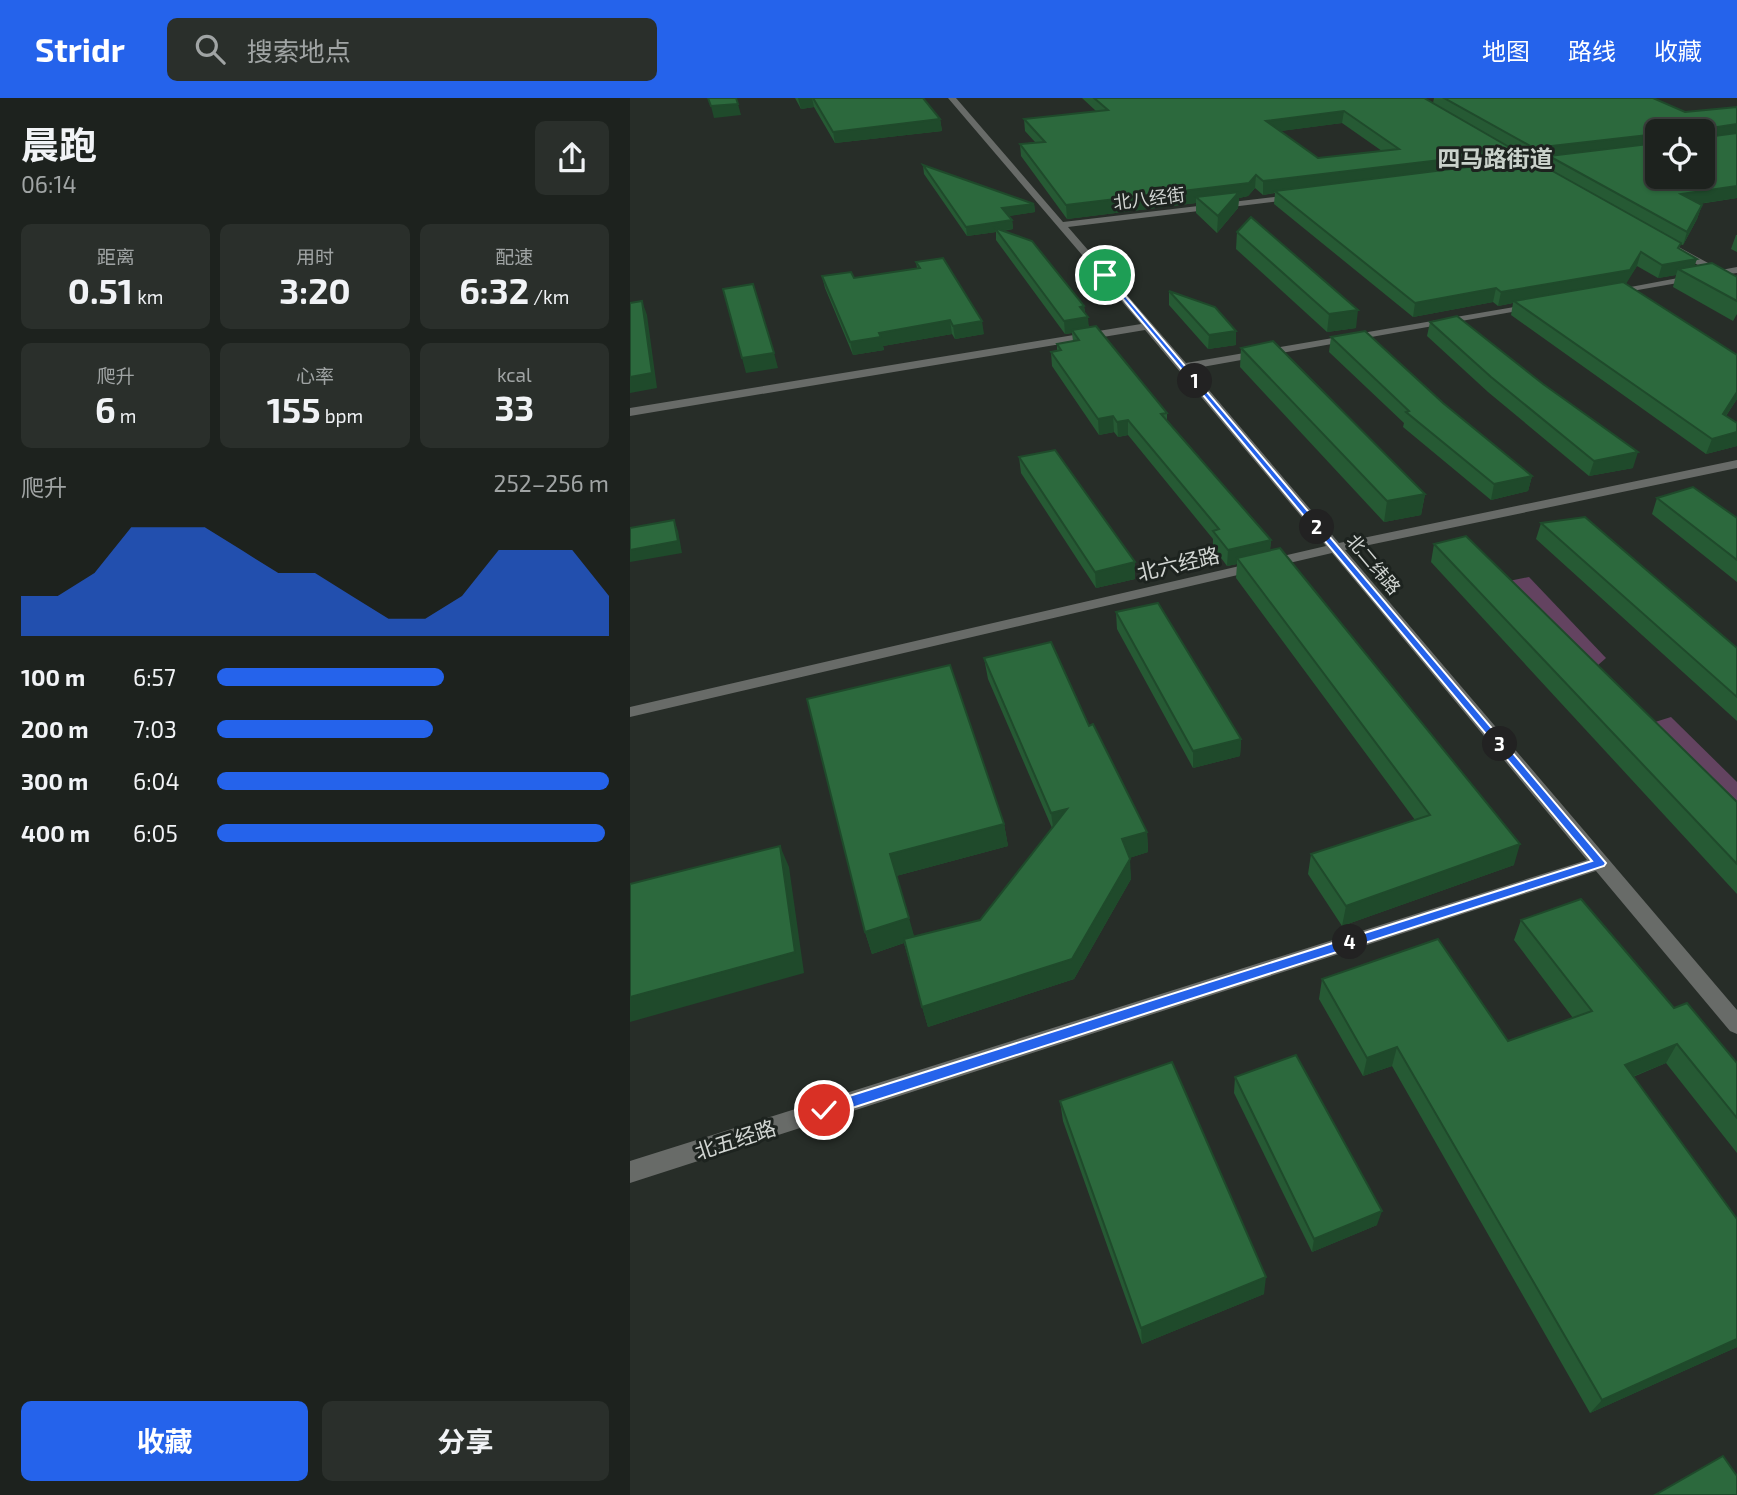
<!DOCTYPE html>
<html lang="zh">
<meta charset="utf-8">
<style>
:root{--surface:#1d221e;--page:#2a2f2b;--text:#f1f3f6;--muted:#a0a4a4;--line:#3b3f3c;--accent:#2563eb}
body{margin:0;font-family:"Exo 2","Noto Sans SC",sans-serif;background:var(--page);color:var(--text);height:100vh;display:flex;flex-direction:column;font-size:26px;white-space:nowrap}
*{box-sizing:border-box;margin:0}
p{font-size:23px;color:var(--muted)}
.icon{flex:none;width:38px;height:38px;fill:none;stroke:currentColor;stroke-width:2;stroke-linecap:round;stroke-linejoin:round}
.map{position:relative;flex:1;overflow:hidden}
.sheet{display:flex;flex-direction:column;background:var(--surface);width:630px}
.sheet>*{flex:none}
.buttons{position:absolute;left:1015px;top:21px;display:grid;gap:14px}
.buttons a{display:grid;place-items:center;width:70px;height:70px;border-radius:10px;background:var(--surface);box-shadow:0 2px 5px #0004,0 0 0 2px var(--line);font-size:35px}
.pin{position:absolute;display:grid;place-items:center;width:60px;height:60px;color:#fff;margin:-30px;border:4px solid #fff;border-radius:50%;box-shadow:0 2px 7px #0007}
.km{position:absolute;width:35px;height:35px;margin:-18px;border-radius:50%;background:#222;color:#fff;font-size:19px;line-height:35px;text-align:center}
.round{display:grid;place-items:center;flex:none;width:74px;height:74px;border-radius:10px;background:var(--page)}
.overview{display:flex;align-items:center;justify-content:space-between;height:119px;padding:0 21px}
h1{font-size:38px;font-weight:700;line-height:52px}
.metrics{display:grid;grid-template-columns:repeat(3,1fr);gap:10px;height:119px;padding:7px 21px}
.metrics div{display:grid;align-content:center;border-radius:10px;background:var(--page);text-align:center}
.metrics b{font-size:35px;font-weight:700}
.metrics small{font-size:19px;font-weight:400}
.metrics p{font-size:19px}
.chart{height:196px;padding:14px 21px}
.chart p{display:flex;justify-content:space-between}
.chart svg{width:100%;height:126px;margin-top:7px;fill:var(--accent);opacity:.7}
.cta{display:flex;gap:14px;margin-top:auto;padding:14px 21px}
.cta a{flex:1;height:80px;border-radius:10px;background:var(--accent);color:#fff;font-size:28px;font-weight:700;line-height:80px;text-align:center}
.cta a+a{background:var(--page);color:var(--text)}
ul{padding:0 21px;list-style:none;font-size:23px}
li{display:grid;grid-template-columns:112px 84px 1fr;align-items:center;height:52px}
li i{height:18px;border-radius:9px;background:var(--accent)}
header{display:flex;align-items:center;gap:42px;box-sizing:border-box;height:98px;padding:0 35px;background:var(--accent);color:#fff}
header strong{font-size:33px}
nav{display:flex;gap:38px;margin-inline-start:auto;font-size:24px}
.search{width:490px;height:63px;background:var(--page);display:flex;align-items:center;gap:18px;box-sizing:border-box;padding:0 24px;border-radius:10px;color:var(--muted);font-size:26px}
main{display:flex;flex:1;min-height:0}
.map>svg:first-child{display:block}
.green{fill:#634360}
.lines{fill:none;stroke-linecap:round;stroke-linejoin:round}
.minor{fill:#686b68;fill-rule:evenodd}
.wall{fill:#265a34;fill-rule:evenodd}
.shaded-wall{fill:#1f4a2b}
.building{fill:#2c693d;stroke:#1f4a2b;stroke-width:2;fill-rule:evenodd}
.route{fill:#2563eb;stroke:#fff;stroke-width:2}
.labels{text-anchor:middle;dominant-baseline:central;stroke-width:6;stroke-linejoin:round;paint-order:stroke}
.far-street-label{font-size:18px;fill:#d1d5d2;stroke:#1d231f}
.street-label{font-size:21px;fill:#d1d5d2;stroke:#1d231f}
.far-district-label{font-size:23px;font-weight:bold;fill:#cad2cb;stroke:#1d231f}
</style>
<header>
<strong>Stridr</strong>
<div class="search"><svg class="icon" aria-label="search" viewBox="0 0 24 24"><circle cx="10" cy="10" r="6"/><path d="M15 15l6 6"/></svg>搜索地点</div>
<nav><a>地图</a><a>路线</a><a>收藏</a></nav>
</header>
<main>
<section class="sheet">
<div class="overview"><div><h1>晨跑</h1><p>06:14</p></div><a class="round"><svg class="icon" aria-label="share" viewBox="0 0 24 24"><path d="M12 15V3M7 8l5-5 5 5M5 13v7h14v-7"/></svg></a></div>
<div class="metrics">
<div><p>距离</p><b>0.51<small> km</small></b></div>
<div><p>用时</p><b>3:20</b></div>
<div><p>配速</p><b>6:32<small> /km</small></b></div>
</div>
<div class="metrics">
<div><p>爬升</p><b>6<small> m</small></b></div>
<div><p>心率</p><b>155<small> bpm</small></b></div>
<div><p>kcal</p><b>33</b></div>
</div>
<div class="chart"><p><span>爬升</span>252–256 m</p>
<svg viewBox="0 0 160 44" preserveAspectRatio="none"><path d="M0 44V30L10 30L20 22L30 6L40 6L50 6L60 14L70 22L80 22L90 30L100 38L110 38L120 30L130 14L140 14L150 14L160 30V44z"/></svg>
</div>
<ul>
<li><b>100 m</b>6:57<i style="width:58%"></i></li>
<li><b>200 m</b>7:03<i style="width:55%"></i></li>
<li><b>300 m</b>6:04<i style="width:100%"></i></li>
<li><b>400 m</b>6:05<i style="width:99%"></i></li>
</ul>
<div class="cta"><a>收藏</a><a>分享</a></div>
</section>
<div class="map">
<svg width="1107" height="1397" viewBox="0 0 1107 1397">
<rect width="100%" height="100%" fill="#272d28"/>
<g class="green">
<polygon points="899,479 976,560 967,568 864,486"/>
<polygon points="1041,619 1107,684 1107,730 1006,630"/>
</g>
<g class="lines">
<g class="minor">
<polygon points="318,0 326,0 433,124 670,96 667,101 438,129 556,265 908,205 908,209 904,210 561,271 709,445 1107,362 1107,370 715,452 1107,912 1107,936 1100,933 966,773 0,1085 0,1063 957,762 702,455 0,619 0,609 696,448 515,232 0,318 0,310 511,226"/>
<polygon points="1045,147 1091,172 1107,169 1107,175 1099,176 1107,181 1107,188 1088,178 979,197 974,194 1080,174 1042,152 1040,150"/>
</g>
</g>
<g class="wall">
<polygon points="165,0 293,0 310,21 312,33 205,45 184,9 171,11"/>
<path d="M452,0H794L803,5L804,0H1023L1055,14L1107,9V100L1069,106L1072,107L1067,121L1053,147L1050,146L1049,151L1067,161L1064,168L1082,165L1107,179V216L1103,223L1043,189L1046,177L1028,180L1007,168L995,186L1107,257V301L1096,318L1107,325V348L1076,356L881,217L883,205L868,208L863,204L783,219L644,106L645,95L633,97L625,90L618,98L609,100L608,110L587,135L566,115V105L437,121L391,58L390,46L405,44L395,33L394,21L466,13ZM712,25L752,53L688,60L650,33ZM1027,33H1073V79H1027ZM886,54L900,62L884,64ZM918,60L916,70L902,62Z"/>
<polygon points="293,67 404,106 405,114 378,118 382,122 383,131 373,133 454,208 455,215 459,229 537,315 537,322 641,442 640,453 884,767 712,828 678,776 681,756 785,722 606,480 607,466 597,468 583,449 583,441 498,337 488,339 484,334 469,337 422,268 421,254 427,252 427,246 443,243 442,235 435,236 366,142 366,134 337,138 294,76"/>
<polygon points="607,134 726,230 697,234 606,151"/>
<polygon points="1106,137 1107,137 1107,154 1101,151"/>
<polygon points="286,164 354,236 325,241 322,236 253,248 254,252 223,257 195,190 192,178 224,180 287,170"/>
<polygon points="539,193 606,233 606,247 578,251 539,207"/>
<polygon points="800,224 1003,370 959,378 858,294 797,238"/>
<polygon points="701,239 813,305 902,378 898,393 861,402 773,329 774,325 699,254"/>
<polygon points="611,250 795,396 791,417 754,424 610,269"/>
<polygon points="389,359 505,464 505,481 466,490 391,375"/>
<polygon points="1027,400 1107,420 1107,484 1022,416"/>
<polygon points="911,425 1107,550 1107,623 906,441"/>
<polygon points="804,446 1107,704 1107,796 801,464"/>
<polygon points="486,514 611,641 610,658 563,670 487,531"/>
<polygon points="354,560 459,628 517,734 518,754 499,760 501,781 444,881 298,929 274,845 242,856 235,834 177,601 374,726 378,748 266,778 284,839 350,822 422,730 358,581"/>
<polygon points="891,822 1044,910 1107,965 1107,1055 1036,965 1003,979 1107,1121 1107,1249 960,1315 762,968 733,978 689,901 692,881 878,943 943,920 884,842"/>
<polygon points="605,979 747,1127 682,1154 604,995"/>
<polygon points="430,1003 634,1196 512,1246 433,1023"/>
</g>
<g class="shaded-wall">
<polygon points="168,0 182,0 184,9 171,11"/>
<polygon points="108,6 111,17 84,20 81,8"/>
<polygon points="714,13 712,25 636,35 636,23"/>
<polygon points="310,21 312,33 205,45 203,34"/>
<polygon points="1107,26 1107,37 1073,43 1075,31"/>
<polygon points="1027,36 1027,48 919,58 918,60 902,62 904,50"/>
<polygon points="886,53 884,65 645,93 644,95 633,97 633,83"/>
<polygon points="626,77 625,90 618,98 609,100 608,110 587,135 588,118 566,99 566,105 437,121 436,107"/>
<polygon points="1107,88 1107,100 1047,109 1051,96"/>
<polygon points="404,106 405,114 373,119 372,110"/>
<polygon points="1072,107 1067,121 1053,147 1057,134"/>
<polygon points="382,122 383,131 368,133 365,130 366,134 337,138 336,129"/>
<polygon points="1011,154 1007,168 996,186 884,203 883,205 868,208 871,194"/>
<polygon points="1067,161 1062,174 1048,171 1046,177 1028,180 1032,167"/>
<polygon points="866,190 863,204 783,219 785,205"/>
<polygon points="12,203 17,217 27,290 0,295 0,279"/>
<polygon points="454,208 455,220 458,219 459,232 442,232 442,235 435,236 434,223 450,209"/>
<polygon points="728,212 726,230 697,234 699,216"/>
<polygon points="320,222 322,236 253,248 254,252 223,257 220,244 249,235"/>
<polygon points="352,223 354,236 325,241 323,228"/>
<polygon points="606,233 606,247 578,251 579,237"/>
<polygon points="144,255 148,270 116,275 112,260"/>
<polygon points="1107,294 1107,301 1087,331 1093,316"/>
<polygon points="483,318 484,334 469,337 468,321"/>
<polygon points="498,322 498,337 488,339 487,324"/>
<polygon points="1107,334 1107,348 1076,356 1082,341"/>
<polygon points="1008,354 1003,370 959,378 964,363"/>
<polygon points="902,378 898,393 861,402 864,386"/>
<polygon points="795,396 791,417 754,424 757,403"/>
<polygon points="44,422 48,433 52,455 0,464 0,452"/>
<polygon points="641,442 639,458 607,460 607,466 597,468 598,452"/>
<polygon points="505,464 505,481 466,490 465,474"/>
<polygon points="611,641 610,658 563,670 563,653"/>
<polygon points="437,711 424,736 421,715"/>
<polygon points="374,726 378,748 266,778 260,756"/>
<polygon points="517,734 518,754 493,762 492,741"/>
<polygon points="890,746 884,767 712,828 716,808"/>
<polygon points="150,748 159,769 174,875 0,924 0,899"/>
<polygon points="500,761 501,781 444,881 298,929 292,909"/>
<polygon points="279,820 285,841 242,856 235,834"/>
<polygon points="1047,946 1036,965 984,986 995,967"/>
<polygon points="767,949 762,968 733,978 737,960"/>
<polygon points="752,1113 747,1127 682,1154 684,1141"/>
<polygon points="636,1179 634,1196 512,1246 511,1230"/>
<polygon points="1107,1241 1107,1249 960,1315 972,1302"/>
</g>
<g class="building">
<polygon points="78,0 106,0 108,6 81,8"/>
<polygon points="183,0 293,0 310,21 203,34"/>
<path d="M464,0H794L886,53L633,83L626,77L619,85L436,107L390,46L415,44L394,21L478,12ZM714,13L769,51L688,60L636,23Z"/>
<polygon points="814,0 1023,0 1055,14 1107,9 1107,26 1075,31 1074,37 1077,39 1107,35 1107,88 1051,96 1072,107 1057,134 919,58 1027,45 1027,79 1073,79 1073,33 1027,33 1027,36 904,50"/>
<polygon points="901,61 1051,145 1048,150 1067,161 1032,167 1011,154 1000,172 871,194 866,190 785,205 645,93"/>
<polygon points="293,67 404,106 372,110 382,122 336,129"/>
<polygon points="609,94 588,118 566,99"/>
<polygon points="621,119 728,212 699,216 607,134"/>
<polygon points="365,130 402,143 454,208 450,209 458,219 434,223"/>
<polygon points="313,160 352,223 323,228 320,222 249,235 251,239 220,244 192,178 221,174 224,180 290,170 286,164"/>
<polygon points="1082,165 1107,179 1107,203 1048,171"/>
<polygon points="993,184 1107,257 1107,294 1093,316 1107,325 1107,334 1082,341 884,203"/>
<polygon points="123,186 144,255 112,260 93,191"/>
<polygon points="539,193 585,209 606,233 579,237"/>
<polygon points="12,203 22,275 0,279 0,205"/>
<polygon points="827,218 913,286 1008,354 964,363 861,279 800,224"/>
<polygon points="466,228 537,315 531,316 641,442 598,452 583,433 589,431 498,322 487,324 483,318 468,321 421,254 431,252 427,246 449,242 442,232"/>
<polygon points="735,233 813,305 902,378 864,386 776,314 779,313 701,239"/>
<polygon points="643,243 795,396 757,403 611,250"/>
<polygon points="425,352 505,464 465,474 389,359"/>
<polygon points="1063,389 1107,420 1107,462 1027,400"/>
<polygon points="955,419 1107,550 1107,599 911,425"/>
<polygon points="44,422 48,443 0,452 0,430"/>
<polygon points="836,438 1107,704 1107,766 804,446"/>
<polygon points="650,450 890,746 716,808 681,756 800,717 607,460"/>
<polygon points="528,505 611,641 563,653 486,514"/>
<polygon points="421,544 459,628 463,626 517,734 492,741 500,761 442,861 292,909 274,841 350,822 437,711 421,715 354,560"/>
<polygon points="320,567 374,726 260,756 279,820 235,834 177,601"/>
<polygon points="150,748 165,854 0,899 0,786"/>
<polygon points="951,801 1044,910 1057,905 1107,965 1107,1020 1047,946 995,967 1107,1121 1107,1241 972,1302 767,949 737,960 692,881 808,841 878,943 962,913 891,822"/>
<polygon points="666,957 752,1113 684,1141 605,979"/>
<polygon points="542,964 636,1179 511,1230 430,1003"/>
<polygon points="1093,1358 1107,1378 1107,1397 1025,1397"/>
</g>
<polygon class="route" points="472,176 477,176 976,765 974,768 194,1019 187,1012 194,1006 962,763"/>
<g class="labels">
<g class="far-street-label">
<text transform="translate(519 100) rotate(-7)">北八经街</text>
<text transform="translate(744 466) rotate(50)">北二纬路</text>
</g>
<g class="street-label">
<text transform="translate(548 465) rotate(-13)">北六经路</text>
<text transform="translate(105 1041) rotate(-18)">北五经路</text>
</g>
<g class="far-district-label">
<text x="865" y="60">四马路街道</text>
</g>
</g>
</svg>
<div class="buttons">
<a><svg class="icon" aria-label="locate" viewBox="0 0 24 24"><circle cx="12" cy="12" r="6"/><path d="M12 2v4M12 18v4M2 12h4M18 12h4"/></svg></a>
</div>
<div class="pin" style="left:475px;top:177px;background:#1e9e55"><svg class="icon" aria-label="arrive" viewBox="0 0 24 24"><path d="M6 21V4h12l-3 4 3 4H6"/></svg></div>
<div class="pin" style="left:194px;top:1012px;background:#d93025"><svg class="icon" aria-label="check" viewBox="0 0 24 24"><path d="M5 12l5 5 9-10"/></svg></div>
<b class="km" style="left:565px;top:283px">1</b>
<b class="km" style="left:687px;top:429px">2</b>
<b class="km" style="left:870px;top:646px">3</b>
<b class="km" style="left:720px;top:844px">4</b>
</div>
</main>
